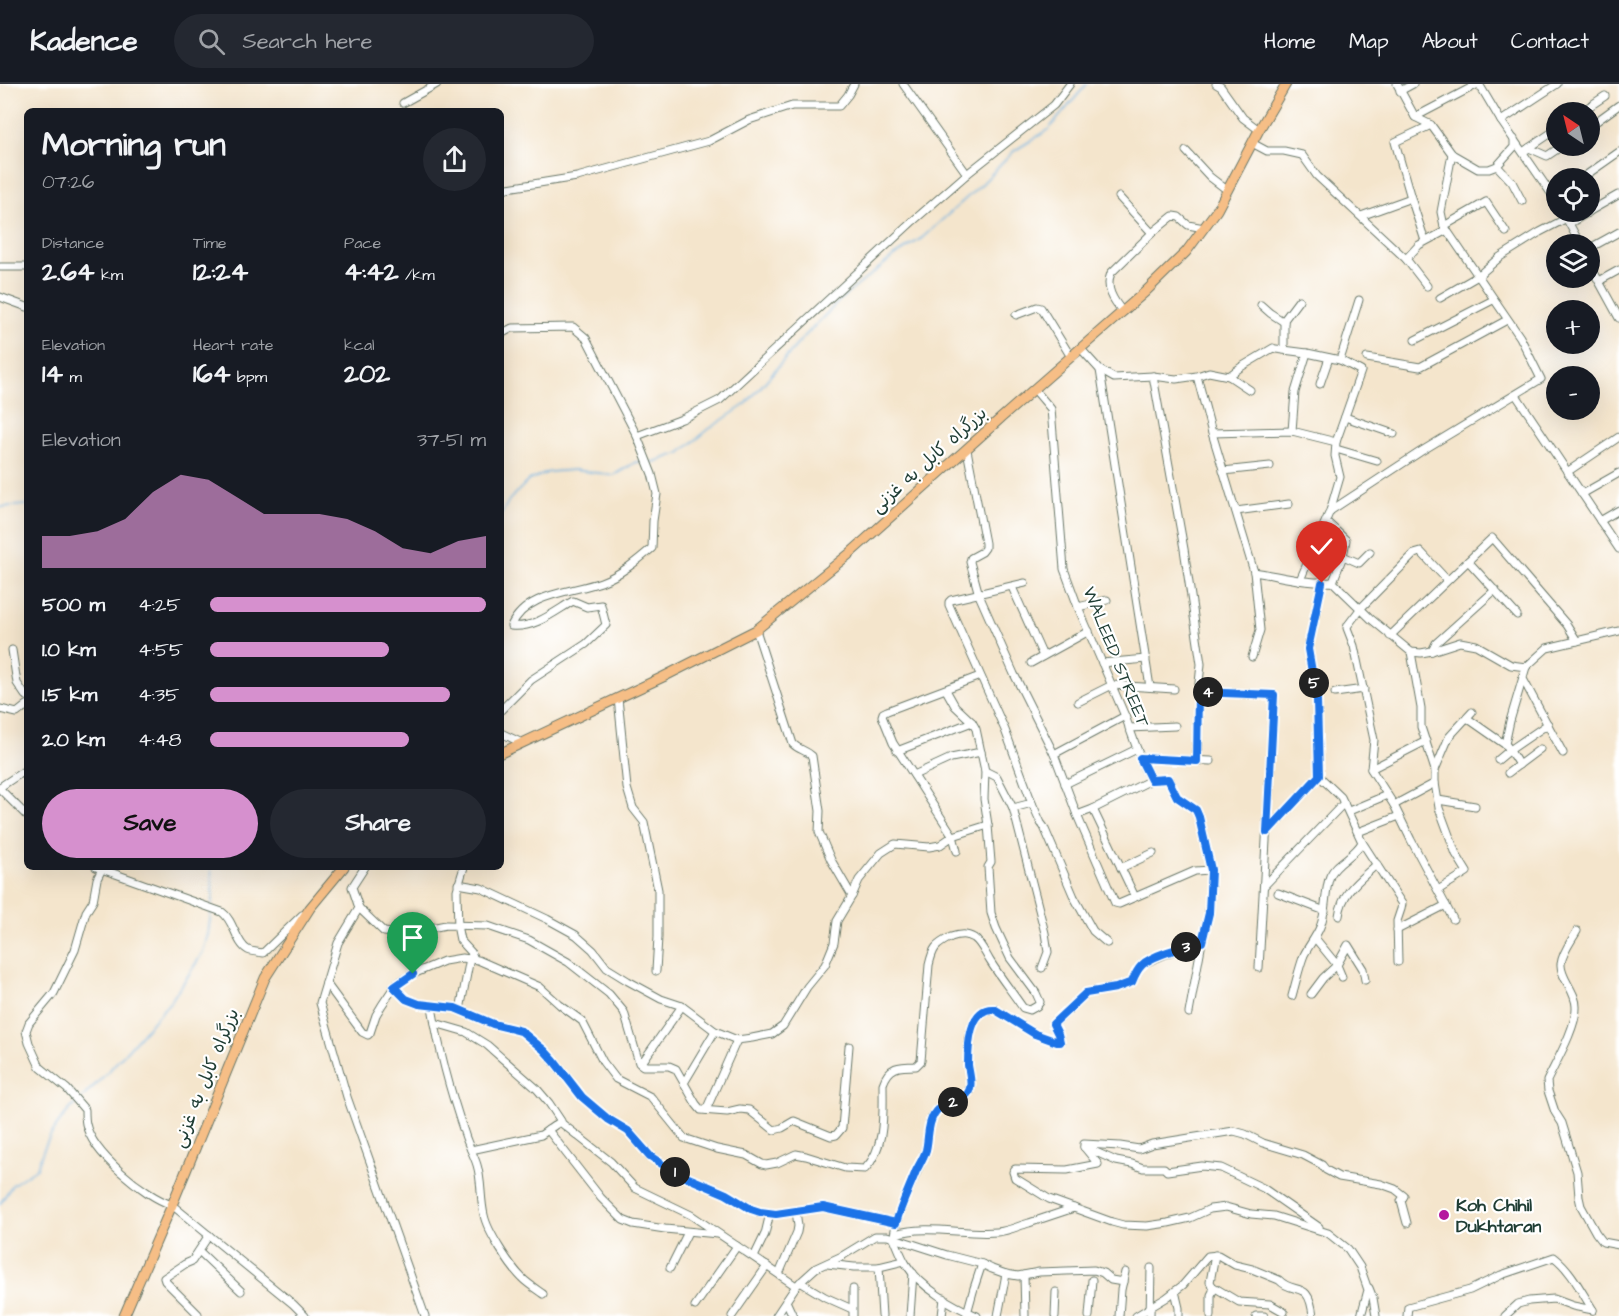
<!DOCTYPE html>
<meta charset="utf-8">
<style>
:root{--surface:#171b24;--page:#242831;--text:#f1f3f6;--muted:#9ea1a6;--line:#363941;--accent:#d690ce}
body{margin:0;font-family:"Architects Daughter","Playpen Sans Arabic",sans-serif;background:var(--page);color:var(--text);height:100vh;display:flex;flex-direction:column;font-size:22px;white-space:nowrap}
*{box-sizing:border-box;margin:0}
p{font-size:20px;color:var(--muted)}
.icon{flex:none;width:33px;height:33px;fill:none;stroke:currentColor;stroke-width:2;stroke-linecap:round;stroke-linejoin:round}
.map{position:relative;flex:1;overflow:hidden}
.drawer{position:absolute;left:24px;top:24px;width:480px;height:762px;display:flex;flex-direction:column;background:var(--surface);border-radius:9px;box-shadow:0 6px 24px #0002}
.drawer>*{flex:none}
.needle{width:39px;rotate:325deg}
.fabs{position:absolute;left:1546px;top:18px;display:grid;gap:12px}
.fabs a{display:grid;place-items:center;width:54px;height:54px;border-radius:50%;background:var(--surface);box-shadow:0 6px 24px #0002;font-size:30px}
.pin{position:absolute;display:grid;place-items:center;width:51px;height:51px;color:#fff;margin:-62px -26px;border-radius:50% 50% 50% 0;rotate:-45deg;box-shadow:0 0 6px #0007}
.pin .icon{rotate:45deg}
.km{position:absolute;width:30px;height:30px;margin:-15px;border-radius:50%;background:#222;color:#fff;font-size:16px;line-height:30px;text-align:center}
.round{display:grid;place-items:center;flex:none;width:63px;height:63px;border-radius:32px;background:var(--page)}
.overview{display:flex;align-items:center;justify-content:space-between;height:102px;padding:0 18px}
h1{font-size:33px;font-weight:800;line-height:45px}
.stats{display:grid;grid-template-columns:repeat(3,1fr);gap:9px;height:102px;padding:6px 18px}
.stats div{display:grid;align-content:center}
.stats b{font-size:26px;font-weight:800}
.stats small{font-size:16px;font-weight:400}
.stats p{font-size:16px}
.chart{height:168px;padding:12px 18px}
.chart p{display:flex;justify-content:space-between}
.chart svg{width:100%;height:108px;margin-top:6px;fill:var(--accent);opacity:.7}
.cta{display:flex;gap:12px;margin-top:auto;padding:12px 18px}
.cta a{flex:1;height:69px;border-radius:36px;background:var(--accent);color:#111;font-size:24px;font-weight:800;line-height:69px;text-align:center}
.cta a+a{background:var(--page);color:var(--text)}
ul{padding:0 18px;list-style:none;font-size:20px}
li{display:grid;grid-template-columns:96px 72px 1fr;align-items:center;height:45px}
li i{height:15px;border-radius:8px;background:var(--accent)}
header{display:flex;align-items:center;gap:36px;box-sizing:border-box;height:84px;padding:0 30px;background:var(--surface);border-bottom:2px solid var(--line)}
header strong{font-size:28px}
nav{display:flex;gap:33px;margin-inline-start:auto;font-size:21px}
.search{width:420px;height:54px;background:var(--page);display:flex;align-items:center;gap:15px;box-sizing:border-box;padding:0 21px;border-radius:33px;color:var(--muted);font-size:22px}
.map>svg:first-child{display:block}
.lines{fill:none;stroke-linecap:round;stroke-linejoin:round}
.stream{stroke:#6bb0e1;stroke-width:1.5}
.minor-casing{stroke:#6a7869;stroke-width:9}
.highway-casing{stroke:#6a7869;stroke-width:11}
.minor{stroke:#fff;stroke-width:7}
.highway{stroke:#f6be86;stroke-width:9}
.route-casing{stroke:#fff;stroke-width:12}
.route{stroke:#1a73e8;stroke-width:8}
.poi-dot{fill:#b5179e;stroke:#fff;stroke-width:2}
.labels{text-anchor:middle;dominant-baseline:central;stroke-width:4.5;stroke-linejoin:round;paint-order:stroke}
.street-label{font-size:18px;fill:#1f3d34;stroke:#fff}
.poi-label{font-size:18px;font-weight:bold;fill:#1f3d34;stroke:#fff;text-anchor:start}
</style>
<header>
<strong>Kadence</strong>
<div class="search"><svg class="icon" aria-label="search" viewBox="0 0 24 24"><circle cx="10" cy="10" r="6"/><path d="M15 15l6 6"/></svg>Search here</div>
<nav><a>Home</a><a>Map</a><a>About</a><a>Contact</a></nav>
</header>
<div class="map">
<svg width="1619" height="1232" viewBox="0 0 1619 1232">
<rect width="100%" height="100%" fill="#fff"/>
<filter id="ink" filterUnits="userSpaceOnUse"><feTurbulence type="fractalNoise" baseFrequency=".0167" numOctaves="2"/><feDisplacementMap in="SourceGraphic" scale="12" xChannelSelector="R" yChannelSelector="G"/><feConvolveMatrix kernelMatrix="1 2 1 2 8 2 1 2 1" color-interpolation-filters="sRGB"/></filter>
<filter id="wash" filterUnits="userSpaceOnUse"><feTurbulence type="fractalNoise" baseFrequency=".008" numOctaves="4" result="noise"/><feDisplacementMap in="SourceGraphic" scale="24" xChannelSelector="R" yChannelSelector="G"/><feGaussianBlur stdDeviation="1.35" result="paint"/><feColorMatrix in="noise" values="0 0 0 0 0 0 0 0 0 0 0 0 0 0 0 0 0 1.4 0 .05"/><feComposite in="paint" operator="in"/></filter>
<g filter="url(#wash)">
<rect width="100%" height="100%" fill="#f4e5cc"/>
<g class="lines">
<g class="stream">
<polyline points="650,378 654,378 680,369 709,345 746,320 801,256 841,215 893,173 922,154 982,100 1014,67 1048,46 1087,0"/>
<polyline points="0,423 27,421"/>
<polyline points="501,431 509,416 529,396 549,388 574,386 614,391 636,378 645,378"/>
<polyline points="211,783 213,810 212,821"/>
<polyline points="81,1015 107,989 170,918 186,895 203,868 208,850 211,828"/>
<path d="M0,1120L12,1101L37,1084C44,1059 57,1038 75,1020"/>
</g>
</g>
</g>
<g filter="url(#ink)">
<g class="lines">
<g class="minor-casing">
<g id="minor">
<polyline points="903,0 967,90"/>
<polyline points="1216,0 1221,3 1243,34 1259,46"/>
<polyline points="1397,0 1415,33 1431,41 1452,70 1478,85 1489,85 1497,82 1514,63 1514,55"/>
<polyline points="1479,0 1501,37 1557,118"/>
<polyline points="1400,7 1413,0"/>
<polyline points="403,19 437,0"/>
<polyline points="1581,28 1605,12"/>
<polyline points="1415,33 1478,0"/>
<polyline points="1501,37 1557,0"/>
<polyline points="1590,42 1619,21"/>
<polyline points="1252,59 1267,67 1284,67 1302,71 1317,92 1406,175 1427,202"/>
<polyline points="1529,64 1547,72 1562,62"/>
<polyline points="1186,67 1210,93 1227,106"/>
<polyline points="1523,68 1557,45"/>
<polyline points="1497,82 1512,98 1522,117"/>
<polyline points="1582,94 1619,68"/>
<polyline points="501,105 577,93 709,57 749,36 792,22 839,22 848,11 854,0"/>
<polyline points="1119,113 1152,149"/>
<polyline points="1590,127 1618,111"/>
<polyline points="1563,128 1580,160"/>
<polyline points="1361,132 1411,114"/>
<polyline points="1570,139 1589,128"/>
<polyline points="1444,142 1486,118 1506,148"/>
<polyline points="1425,157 1411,114 1395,58 1431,41"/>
<polyline points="1590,164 1619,148"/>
<polyline points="1406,175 1419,161 1447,146"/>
<polyline points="1590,181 1619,234"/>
<polyline points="0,183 27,183"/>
<polyline points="1599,197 1619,186"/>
<polyline points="0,213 27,223"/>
<polyline points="1440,214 1478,192 1500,173 1540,148 1567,134"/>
<polyline points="1261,221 1270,229 1284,238"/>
<path d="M1123,228C1113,216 1105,204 1111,189L1152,149L1173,132L1179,133L1188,141L1204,144"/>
<polyline points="1016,231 1037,223 1041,224 1071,273"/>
<path d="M501,250L512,244L573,243L586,254L637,352L652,390L657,410L653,437L652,464C637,477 620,491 601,498C570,509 527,508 511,542C534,545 554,528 573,517L587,523L601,521L606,541L586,560L531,596L501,626"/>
<polyline points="1415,256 1493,216"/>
<polyline points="1081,265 1100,286 1114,294 1153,292 1176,295 1197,292 1209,288 1229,292 1250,306"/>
<polyline points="1276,265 1307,269 1340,276 1361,287 1336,358 1335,372 1340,393 1330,427 1300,496"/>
<polyline points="1284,266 1284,236 1299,216"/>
<polyline points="1367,274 1420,283 1507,236"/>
<polyline points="1340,276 1359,216"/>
<polyline points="1100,286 1150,603"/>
<polyline points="1153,292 1184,465 1201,580 1198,608 1197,677"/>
<polyline points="1197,292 1212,349 1254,488 1260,546 1252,573"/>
<polyline points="1229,292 1241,283 1273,264"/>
<polyline points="1320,300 1329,274"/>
<polyline points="1034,305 1051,325 1064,485 1078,523 1125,632 1144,684 1151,696 1168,695 1177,713 1196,726 1199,733 1211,786 1209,829 1202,858 1189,929"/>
<polyline points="1516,311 1619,465"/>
<polyline points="1345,333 1394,350"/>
<polyline points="1292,347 1295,308 1307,269"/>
<polyline points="1212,349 1292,347 1336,358"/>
<polyline points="637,352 682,335 720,316 913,137 967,90 1054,21 1070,0"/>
<polyline points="1336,365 1377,377"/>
<polyline points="967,366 985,459 985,464 982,468 971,474 970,478 979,511 1014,590 1054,670 1077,731 1115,819 1119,820 1195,787 1211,786"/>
<polyline points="1223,387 1270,382"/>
<polyline points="1567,388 1619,353"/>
<polyline points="1582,410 1619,389"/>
<polyline points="1236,427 1289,420"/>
<polyline points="1330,427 1420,368 1541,295 1520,253 1444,142 1441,128 1452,70"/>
<polyline points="1600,437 1619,426"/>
<polyline points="1327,438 1346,456 1343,472 1333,498"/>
<polyline points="1343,472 1359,479 1370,468"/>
<polyline points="1468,477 1517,531"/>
<path d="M1254,488C1280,492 1307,500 1333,498L1371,535L1411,568L1421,569L1432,567L1460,558L1476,561L1511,581L1526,583L1547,564L1619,547"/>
<polyline points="1447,496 1421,468 1414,470 1361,524 1348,541 1347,544 1354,562 1374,656 1371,685 1394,721 1411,756 1453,835"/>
<polyline points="1025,499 951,516 949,518 949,521 1005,646 1032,719 1041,739 1044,743 1074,813 1093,847 1107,859"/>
<polyline points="1012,503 1043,572"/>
<polyline points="1078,523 1107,516"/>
<path d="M756,546L793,660C799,666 806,666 812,672L820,727L819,748L831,776L852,812"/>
<polyline points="1390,552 1492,454 1567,541 1577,557"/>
<polyline points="12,566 17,599 25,611 27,612"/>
<polyline points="1432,567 1436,559 1495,506"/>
<polyline points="1411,568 1421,624 1421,643 1435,686 1435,699 1439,724 1456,770 1467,788 1438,806"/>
<polyline points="1031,579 1089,547"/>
<polyline points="1102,579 1146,575"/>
<polyline points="1523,595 1563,669"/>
<polyline points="1198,608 1274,611 1259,884"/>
<polyline points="1335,609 1364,605"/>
<polyline points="618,614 627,704 633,724 644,738 658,806 658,853 656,887"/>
<polyline points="1078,618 1112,601 1174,605"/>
<polyline points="0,625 17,629 27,621"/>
<polyline points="1467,634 1507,662 1519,681"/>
<polyline points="1129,644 1175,642"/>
<polyline points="501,649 522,659"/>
<polyline points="1505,660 1510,637 1526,583"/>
<polyline points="897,667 972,638"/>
<polyline points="1054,670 1125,632"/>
<polyline points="1141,674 1211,677"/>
<polyline points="1498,676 1510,666 1548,640"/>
<polyline points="1371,685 1426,657"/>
<polyline points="1435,686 1449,653 1472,628"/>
<polyline points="985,687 997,693 1013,724 1045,849 1048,868 1042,884"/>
<polyline points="1508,689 1540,665"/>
<polyline points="914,691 951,674 981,668"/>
<polyline points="1065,700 1137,665"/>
<polyline points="0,703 27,685"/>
<polyline points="0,705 27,732"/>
<polyline points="1438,716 1475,722"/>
<polyline points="1394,721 1435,699"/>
<polyline points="1013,724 1032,719"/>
<polyline points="1093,725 1135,813"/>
<polyline points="1349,727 1387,711"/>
<polyline points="1077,731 1093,725 1151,696"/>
<polyline points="1267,748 1319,692"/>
<polyline points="1358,748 1399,732"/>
<polyline points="1362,758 1402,820 1401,825 1397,837 1398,878"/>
<polyline points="957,767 953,752 893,659 882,632 883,629 887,627 980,592"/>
<path d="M96,783L222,828C234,836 236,860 248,866C252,868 259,868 263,869L302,831"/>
<path d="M103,783L97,795L93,817L86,828L75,866L54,909L29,939L26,947L29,959L40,983L67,1005L85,1026C85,1030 85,1035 86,1040C92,1069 144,1112 172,1121L293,1220L305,1232"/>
<polyline points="365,783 352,803 359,824 338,859 320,919 347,1013 425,1232"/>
<polyline points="464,783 457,806 458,846 460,856 471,868 474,875"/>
<polyline points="1121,784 1153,769"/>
<polyline points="458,800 481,804 547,835 576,851 593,866 607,884 628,897 661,915 682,922 715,947 737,956 752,954 772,950 783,942 807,903 825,881 834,859 837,837 852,812 859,796 881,769 895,760 929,763 940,761 953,752 988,741"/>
<polyline points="1264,802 1344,719"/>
<polyline points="1278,809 1325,827"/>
<polyline points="359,824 384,848 401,850 446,841 488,842 529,856 568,878 609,910 624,928 639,979 643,982 669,982 676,985 696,1020 701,1026 727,1028 740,1025 749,1026 774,1046 782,1044 794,1037 831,1052 836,1051 842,1044 849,962"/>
<path d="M1339,832C1342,807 1360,796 1377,780"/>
<polyline points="1397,846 1446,821"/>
<path d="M1577,847C1572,856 1562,869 1561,880C1560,894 1577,908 1576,924C1576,944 1556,978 1547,997L1548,1007L1555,1028L1562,1039L1577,1088L1579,1113L1581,1122L1596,1149L1603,1158L1619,1161"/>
<polyline points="1315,854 1337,881 1342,893"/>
<path d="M326,899L362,948L368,951L370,949L376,931L382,921L394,903L401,897L413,890L444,877L462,874L478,876L540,903L560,921L582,937L603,978L616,995L651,1013L684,1054L717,1065L746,1071L762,1080L766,1081L777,1079L796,1070L806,1072L845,1084L865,1085C886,1063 883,1029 883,1000C889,982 899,982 916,982L921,977L929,881C933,864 935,861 951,853C959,850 966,849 974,854C981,859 985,869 990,877C1000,893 1012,908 1023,924L1030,926L1037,922L1040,918L1036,909L1010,874L996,844L991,829L988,783L991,778L988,741L984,715L985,687L976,645L972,638L955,622L946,606"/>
<polyline points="394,903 406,915 419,920 455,924 493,940 521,947 544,966 582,1013 608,1035 629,1047 650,1072 672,1087 726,1110 751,1125 760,1128 776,1130 823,1123 896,1139"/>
<polyline points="1311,910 1323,894 1337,881 1348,861 1363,885 1365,896"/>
<path d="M1292,912C1296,898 1299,884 1304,871C1309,861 1316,853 1320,843C1327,827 1324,807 1330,792C1336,778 1355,772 1362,758L1341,713L1319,692L1317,616L1308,565L1322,499"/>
<path d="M432,922C439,968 450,1007 465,1051C468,1061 474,1071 477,1081C482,1097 480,1114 484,1131C487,1147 510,1182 522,1194C528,1200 536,1205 543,1210"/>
<polyline points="460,926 470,874"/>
<polyline points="435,939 466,948 487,961 537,1005 549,1019 561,1037 541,1051 471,1066"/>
<polyline points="641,980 682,922"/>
<polyline points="684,999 715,947"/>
<polyline points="706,1026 737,956"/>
<polyline points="560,1038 611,1078 635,1104 691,1131 796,1202"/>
<polyline points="548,1046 601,1114 623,1136 633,1140 665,1145 718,1150"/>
<polyline points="1084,1063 1098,1080 1067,1086 1015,1085 1013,1088 1015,1094 1049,1115 1112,1138 1123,1141 1147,1142 1168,1139 1190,1134 1210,1125 1226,1123 1251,1130 1274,1132 1328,1149 1348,1165 1360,1183 1366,1200 1368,1206 1361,1232"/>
<polyline points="1084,1063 1084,1060 1120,1062 1139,1065 1152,1060 1234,1047 1245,1050 1263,1059 1303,1071 1322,1081 1326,1086 1339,1093 1381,1100 1395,1105 1404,1112 1401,1117 1407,1139"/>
<polyline points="1087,1064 1116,1077 1132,1080 1143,1084 1164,1084 1167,1087 1202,1082 1221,1084 1263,1104 1319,1143"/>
<path d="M895,1150C929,1140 963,1151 997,1148C1009,1147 1018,1142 1029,1139C1044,1134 1059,1129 1074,1124"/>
<polyline points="199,1167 241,1207"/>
<polyline points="754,1173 765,1150 770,1129"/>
<polyline points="827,1180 854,1183 879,1183 904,1177"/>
<polyline points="879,1183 882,1232"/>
<polyline points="670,1184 688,1148"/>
<polyline points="779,1190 797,1148 798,1142 796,1127"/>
<polyline points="1024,1191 1025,1232"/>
<polyline points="800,1198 825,1213 852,1225"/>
<path d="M1123,1198L1111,1196L1103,1189L1094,1186L1039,1188L1018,1192L1006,1190L992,1185L982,1180L947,1171L894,1154C896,1122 916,1097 925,1067C929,1055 927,1041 933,1030C938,1023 958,1016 966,1013C968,1009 969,1008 970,1004C972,996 969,988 968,980C968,962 969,923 994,925L1035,950L1057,958H1060L1058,950L1053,941L1086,909L1116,904L1132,898L1142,880L1180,864L1202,858"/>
<polyline points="1212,1202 1239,1218 1270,1220 1284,1228"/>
<polyline points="1369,1204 1373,1214 1376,1232"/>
<polyline points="853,1205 853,1232"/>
<polyline points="1175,1207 1179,1224 1179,1232"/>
<polyline points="786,1217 793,1232"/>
<polyline points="695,1222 737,1162"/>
<polyline points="967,1229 974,1204 982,1180"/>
<polyline points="198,1230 165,1197 164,1194 185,1180 192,1177 209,1151"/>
<polyline points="732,1232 767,1182"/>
<path d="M776,1232L796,1202L816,1184L842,1172L875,1152H887L894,1154C898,1163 901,1172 906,1180C920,1203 953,1222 977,1232"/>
<polyline points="910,1232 913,1189"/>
<polyline points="942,1232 944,1214"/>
<polyline points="998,1232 1006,1190"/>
<polyline points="1055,1232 1056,1208"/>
<polyline points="1089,1232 1092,1196"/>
<polyline points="1119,1232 1121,1206 1125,1188"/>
<path d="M1136,1232L1166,1214L1183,1201L1208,1172L1218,1171L1235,1181L1252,1185L1279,1196C1294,1212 1309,1194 1313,1232"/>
<polyline points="1150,1232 1151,1184"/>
<polyline points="1211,1232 1211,1211 1214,1205 1210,1198 1215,1171"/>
<polyline points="1256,1232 1264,1232"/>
<path d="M1407,1232L1408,1223L1470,1206L1501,1191L1554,1173C1571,1186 1581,1207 1593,1226"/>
<polyline points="1505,1232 1518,1220 1529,1217 1554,1215 1573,1222 1593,1226"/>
</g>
</g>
<g class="highway-casing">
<g id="highway">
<polyline points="501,669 663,593 756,546 848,471 1001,334 1145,208 1186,168 1217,126 1259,46 1286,0"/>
<polyline points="124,1232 172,1121 265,894 310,824 344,783"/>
</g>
</g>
<use href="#minor" class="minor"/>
<use href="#highway" class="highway"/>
</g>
</g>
<g class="lines" filter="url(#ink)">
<g class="route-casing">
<path id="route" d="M413,890L394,903L406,915L419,920L455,924L493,940L521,947L544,966L554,977L582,1013L608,1035L628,1047L650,1072L672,1087L726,1110L751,1125L760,1128L776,1130L823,1123L896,1139C901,1121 909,1105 916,1087C919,1081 924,1073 926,1066C929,1054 927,1041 934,1030C942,1016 966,1021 970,1004C972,997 969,989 968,981C968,963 969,923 994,925L1035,950L1057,958H1060L1058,950L1053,940L1086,909L1116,904L1132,898C1134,893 1137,886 1142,881C1153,870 1187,862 1202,858L1209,829L1211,786L1199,733L1196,726L1177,713L1168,695L1151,696L1140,674L1197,677L1198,608L1274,611L1267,748L1319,692L1317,616L1308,565L1322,499"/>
</g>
<use href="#route" class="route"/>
</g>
<circle class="poi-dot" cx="1444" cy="1131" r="6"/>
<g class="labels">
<g class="street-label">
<text transform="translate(929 376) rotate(-42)">بزرگراه کابل به غزنی</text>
<text transform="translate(1116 573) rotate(68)">WALEED STREET</text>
<text transform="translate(206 994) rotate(-68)">بزرگراه کابل به غزنی</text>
</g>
<g class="poi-label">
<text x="1456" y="1121">Koh Chihil<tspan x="1456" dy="21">Dukhtaran</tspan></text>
</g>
</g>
</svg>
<div class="fabs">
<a><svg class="needle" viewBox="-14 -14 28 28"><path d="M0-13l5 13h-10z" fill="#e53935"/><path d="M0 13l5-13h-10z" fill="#9ea1a6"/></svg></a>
<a><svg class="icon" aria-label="locate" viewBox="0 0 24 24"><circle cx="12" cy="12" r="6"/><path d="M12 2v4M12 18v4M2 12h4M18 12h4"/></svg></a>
<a><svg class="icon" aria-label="layers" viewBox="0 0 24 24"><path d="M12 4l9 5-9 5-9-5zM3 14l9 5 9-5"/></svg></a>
<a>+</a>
<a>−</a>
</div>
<div class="pin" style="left:413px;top:890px;background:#1e9e55"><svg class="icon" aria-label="arrive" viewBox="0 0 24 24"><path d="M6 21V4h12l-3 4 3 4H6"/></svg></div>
<div class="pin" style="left:1322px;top:499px;background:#d93025"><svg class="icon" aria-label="check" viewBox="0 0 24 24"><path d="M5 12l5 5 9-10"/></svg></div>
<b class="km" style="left:675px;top:1088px">1</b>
<b class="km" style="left:953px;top:1018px">2</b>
<b class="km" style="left:1186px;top:863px">3</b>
<b class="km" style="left:1208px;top:608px">4</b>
<b class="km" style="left:1314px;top:599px">5</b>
<section class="drawer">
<div class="overview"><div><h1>Morning run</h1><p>07:26</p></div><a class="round"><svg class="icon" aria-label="share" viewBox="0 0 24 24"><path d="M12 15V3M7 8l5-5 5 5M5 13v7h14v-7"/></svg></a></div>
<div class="stats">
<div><p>Distance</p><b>2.64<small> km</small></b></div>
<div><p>Time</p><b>12:24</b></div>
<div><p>Pace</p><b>4:42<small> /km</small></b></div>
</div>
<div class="stats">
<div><p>Elevation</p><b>14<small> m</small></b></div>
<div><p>Heart rate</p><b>164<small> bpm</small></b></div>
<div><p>kcal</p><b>202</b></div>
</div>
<div class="chart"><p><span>Elevation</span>37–51 m</p>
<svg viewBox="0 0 160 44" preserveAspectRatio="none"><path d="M0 44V31L10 31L20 29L30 24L40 13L50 6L60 8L70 15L80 22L90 22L100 22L110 24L120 29L130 36L140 38L150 33L160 31V44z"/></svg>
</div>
<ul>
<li><b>500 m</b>4:25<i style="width:100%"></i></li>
<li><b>1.0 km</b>4:55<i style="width:65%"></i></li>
<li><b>1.5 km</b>4:35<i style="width:87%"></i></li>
<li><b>2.0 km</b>4:48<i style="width:72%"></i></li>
</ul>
<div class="cta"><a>Save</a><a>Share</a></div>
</section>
</div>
